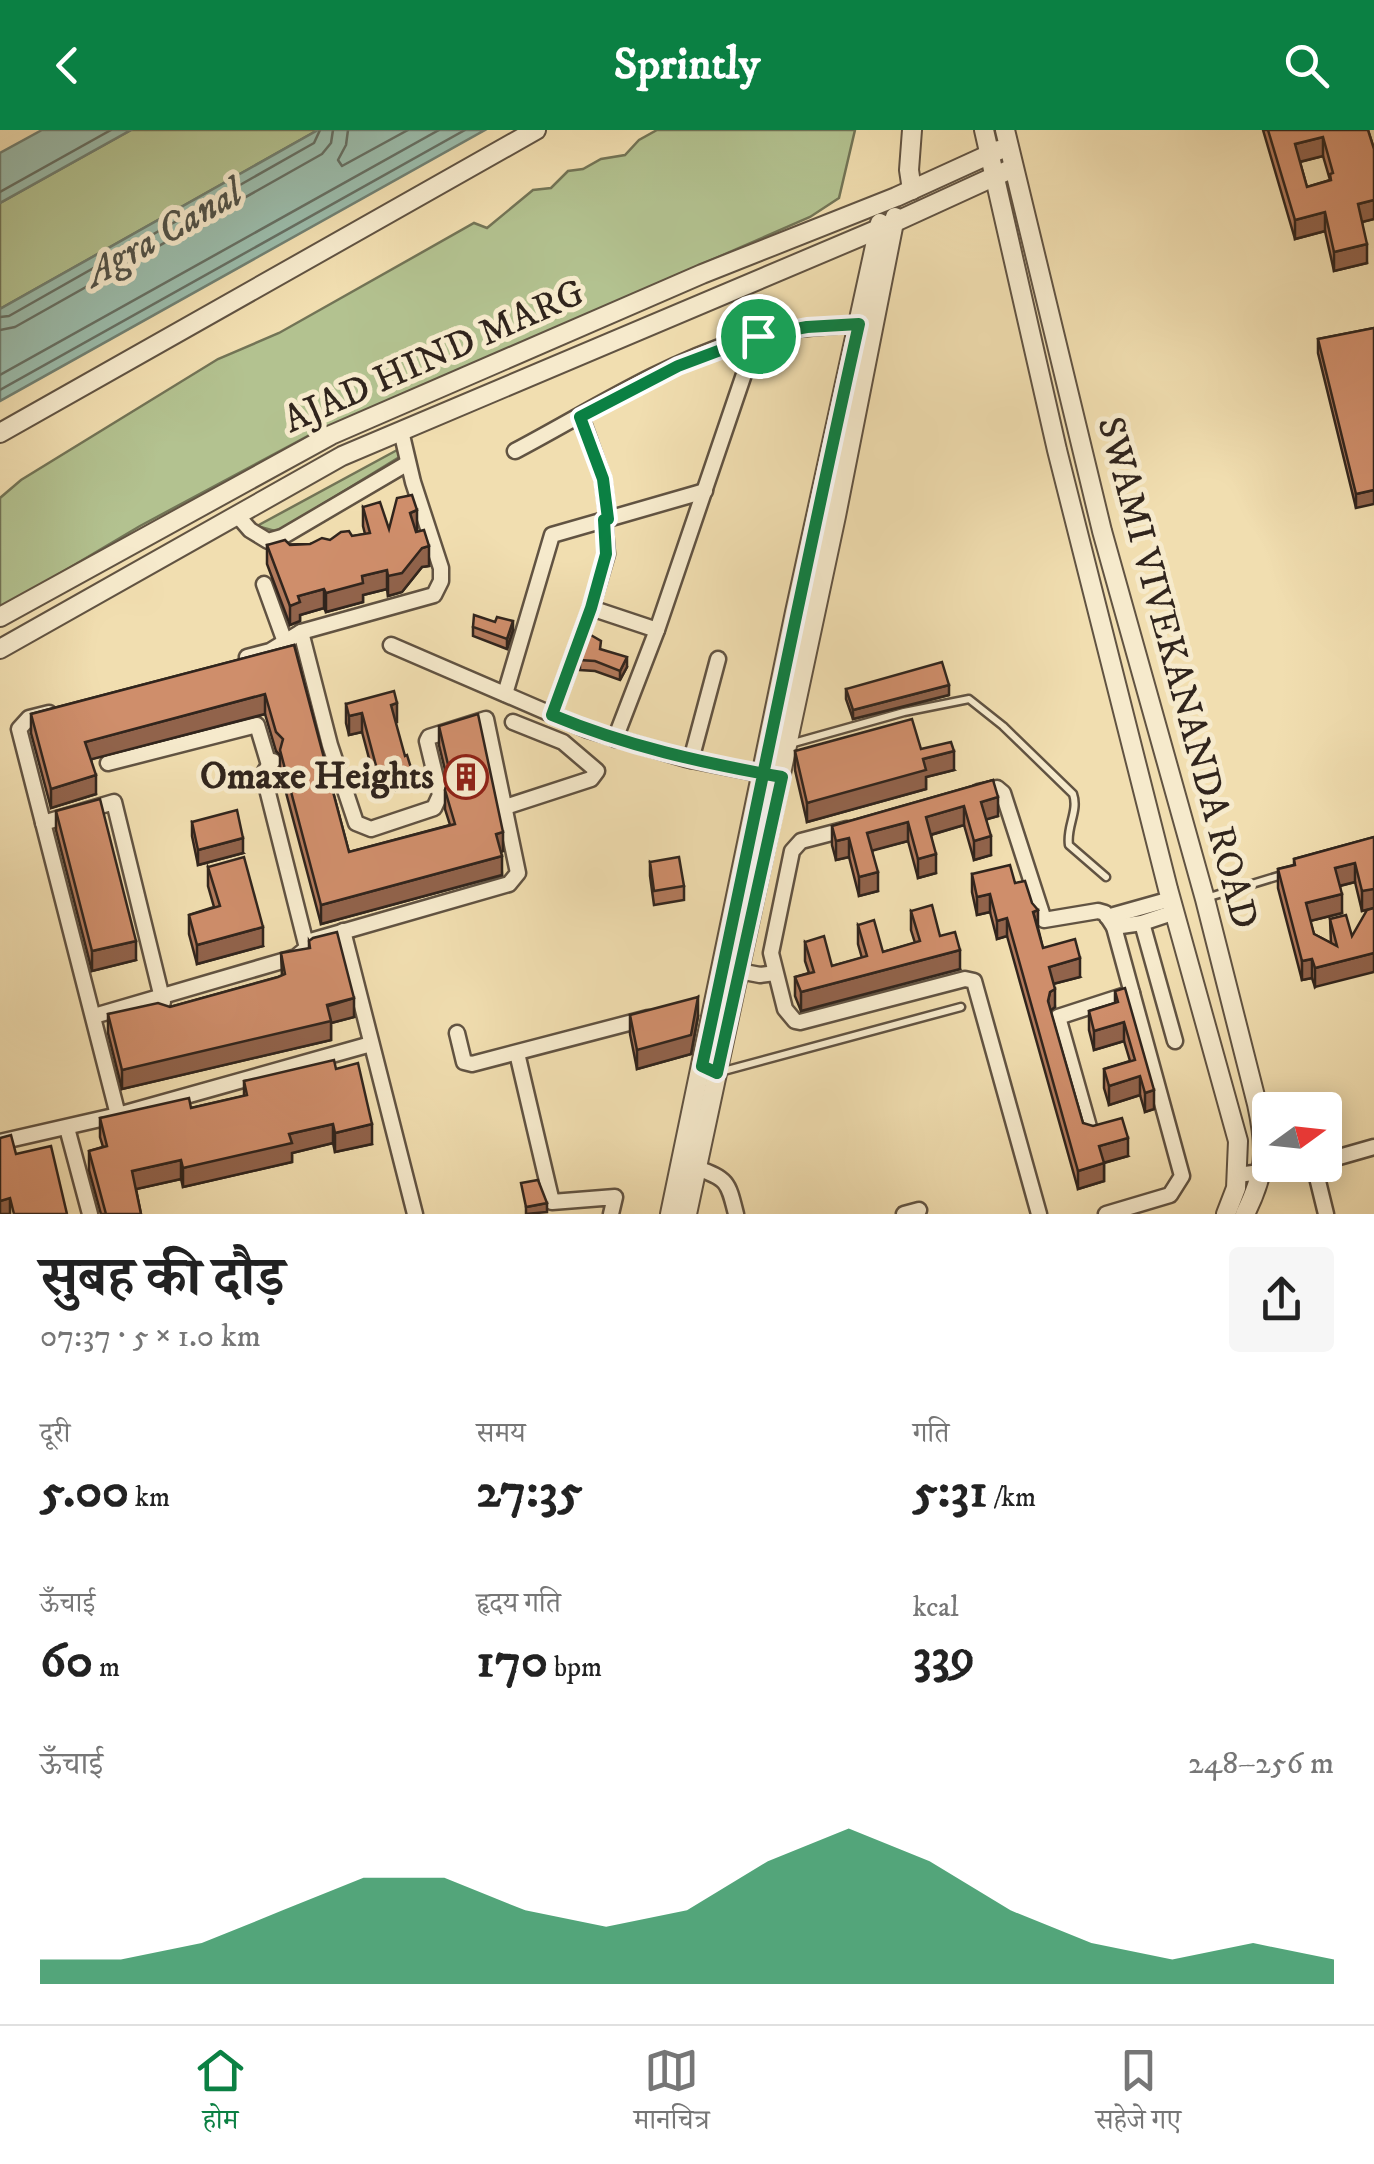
<!DOCTYPE html>
<html lang="hi">
<meta charset="utf-8">
<style>
:root{--surface:#fff;--page:#f6f6f6;--text:#222;--muted:#767676;--line:#e0e0e0;--accent:#0b8043}
body{margin:0;font-family:"IM FELL DW Pica","Noto Serif Devanagari",serif;background:var(--page);color:var(--text);height:100vh;display:flex;flex-direction:column;font-size:38px;white-space:nowrap}
*{box-sizing:border-box;margin:0}
p{font-size:32px;color:var(--muted)}
.icon{flex:none;width:55px;height:55px;fill:none;stroke:currentColor;stroke-width:2;stroke-linecap:round;stroke-linejoin:round}
.map{position:relative;height:1084px;overflow:hidden}
.details{display:flex;flex-direction:column;background:var(--surface);flex:1}
.details>*{flex:none}
.needle{width:65px;rotate:75deg}
.fabs{position:absolute;left:1252px;top:962px;display:grid;gap:20px}
.fabs a{display:grid;place-items:center;width:90px;height:90px;border-radius:10px;background:var(--surface);box-shadow:0 5px 25px #0003;font-size:50px}
.pin{position:absolute;display:grid;place-items:center;width:85px;height:85px;color:#fff;margin:-42px;border:5px solid #fff;border-radius:50%;box-shadow:0 2px 10px #0007}
.round{display:grid;place-items:center;flex:none;width:105px;height:105px;border-radius:10px;background:var(--page)}
.headline{display:flex;align-items:center;justify-content:space-between;height:170px;padding:0 40px}
h1{font-size:55px;font-weight:700;line-height:75px}
.figures{display:grid;grid-template-columns:repeat(3,1fr);gap:15px;height:170px;padding:10px 40px}
.figures div{display:grid;align-content:center}
.figures b{font-size:50px;font-weight:700}
.figures small{font-size:28px;font-weight:400}
.figures p{font-size:28px}
.chart{height:280px;padding:20px 40px}
.chart p{display:flex;justify-content:space-between}
.chart svg{width:100%;height:180px;margin-top:10px;fill:var(--accent);opacity:.7}
header{display:flex;justify-content:space-between;align-items:center;height:130px;padding:0 40px;background:var(--accent);color:#fff;font-size:45px;font-weight:700}
.tabs{display:flex;justify-content:space-around;align-items:center;height:140px;border-top:2px solid var(--line);background:var(--surface);font-size:28px;color:var(--muted)}
.tabs a{display:grid;justify-items:center;gap:5px}
.tabs .current{color:var(--accent)}
.map>svg:first-child{display:block}
.green{fill:#b3c290;stroke:#727456;stroke-width:2.5}
.water{fill:#9bbcab;stroke:#718072;stroke-width:2.5}
.lines{fill:none;stroke-linecap:round;stroke-linejoin:round}
.shore{stroke:#667064;stroke-width:2.5}
.service-casing{stroke:#615342;stroke-width:11}
.minor-casing{stroke:#615342;stroke-width:19}
.tertiary-casing{stroke:#615342;stroke-width:22}
.service{stroke:#f6eacc;stroke-width:6}
.minor{stroke:#f6eacc;stroke-width:14}
.tertiary{stroke:#f6eacc;stroke-width:18}
.wall{fill:#b27a5c;stroke:#31251d;stroke-width:2.5;fill-rule:evenodd}
.shaded-wall{fill:#91634b;stroke:#31251d;stroke-width:2.5}
.building{fill:#cf8e6b;stroke:#31251d;stroke-width:2.5;fill-rule:evenodd}
.route-casing{stroke:#fff;stroke-width:20}
.route{stroke:#0b8043;stroke-width:12}
.labels{text-anchor:middle;dominant-baseline:central;stroke-width:10;stroke-linejoin:round;paint-order:stroke}
.street-label{font-size:38px;fill:#31251d;stroke:#f6eacc}
.poi-label{font-size:38px;font-weight:bold;fill:#31251d;stroke:#f6eacc;text-anchor:end}
.water-label{font-size:40px;font-style:italic;fill:#515248;stroke:#f6eacc}
</style>
<header><svg class="icon" aria-label="back" viewBox="0 0 24 24"><path d="M15 5l-7 7 7 7"/></svg>Sprintly<svg class="icon" aria-label="search" viewBox="0 0 24 24"><circle cx="10" cy="10" r="6"/><path d="M15 15l6 6"/></svg></header>
<div class="map">
<svg width="1374" height="1084" viewBox="0 0 1374 1084">
<rect width="100%" height="100%" fill="#f1deb0"/>
<filter id="stains"><feTurbulence type="fractalNoise" baseFrequency=".002" numOctaves="4"/><feColorMatrix values="0 0 0 0 .2 0 0 0 0 .09 0 0 0 0 .02 0 0 0 .5 -.17"/></filter>
<radialGradient id="worn" r=".72"><stop offset=".6" stop-color="#630" stop-opacity="0"/><stop offset="1" stop-color="#630" stop-opacity=".3"/></radialGradient>
<g class="green">
<polygon points="131,0 318,0 0,179 0,73"/>
<polygon points="657,0 855,0 839,68 810,87 310,305 140,396 0,479 0,368 21,350 218,229 279,203 474,93 487,98 533,60 551,58 568,41 583,39 601,29 625,25 639,10"/>
<polygon points="399,319 401,326 284,398 275,401 257,396"/>
</g>
<g class="water">
<polygon points="42,0 131,0 0,73 0,23"/>
<polygon points="318,0 485,0 0,271 0,179"/>
</g>
<g class="lines">
<g class="shore">
<polyline points="348,0 346,15 338,30 342,36 408,0"/>
<polyline points="0,62 111,0"/>
<polyline points="0,187 9,186 314,13 320,0"/>
<polyline points="0,200 15,197 322,24 331,13 333,0"/>
<polyline points="0,245 439,0"/>
<polyline points="0,260 465,0"/>
</g>
<g class="service-casing">
<g id="service">
<path d="M790,614L904,582L969,569L1003,596L1073,664C1079,681 1066,697 1069,715L1106,747"/>
<polyline points="1206,768 1285,744"/>
<polyline points="720,942 961,877"/>
</g>
</g>
<g class="minor-casing">
<g id="minor">
<polyline points="581,287 603,349 608,389"/>
<path d="M515,321C587,283 659,236 737,211C776,199 818,197 859,194"/>
<polyline points="237,385 250,400 268,411 282,407 408,333"/>
<polyline points="264,454 285,512"/>
<polyline points="591,478 607,424 604,390"/>
<polyline points="301,502 330,615 356,693 371,699 434,678 440,665 427,611 429,607 486,589 518,743 509,754 307,812"/>
<polyline points="391,515 588,600 686,629 767,645"/>
<polyline points="247,527 270,521 301,502 434,465 441,451 441,438 413,352 401,301"/>
<polyline points="505,564 552,405 705,361"/>
<polyline points="49,583 29,588 19,599 118,985"/>
<polyline points="552,585 591,478 657,500"/>
<polyline points="615,609 657,500 757,206"/>
<polyline points="691,630 718,529"/>
<polyline points="108,633 257,595 269,635"/>
<polyline points="978,662 997,658 1003,663 1044,790 1098,781 1105,783 1114,797 1182,1046 1170,1065 1106,1084"/>
<polyline points="505,677 591,649 597,641 563,612 513,592"/>
<polyline points="43,693 114,672 163,872"/>
<polyline points="847,699 801,711 792,721 771,823 785,879 795,891 800,892 965,849 974,851 1039,1084"/>
<polyline points="1107,787 1171,769"/>
<polyline points="1142,793 1175,911"/>
<polyline points="1114,797 1142,793 1175,782"/>
<polyline points="343,801 415,1084"/>
<polyline points="739,841 760,845 775,843"/>
<polyline points="94,886 296,827 307,818 265,651 265,641 273,631"/>
<polyline points="457,903 464,932 472,934 648,888"/>
<polyline points="517,923 552,1072 615,1067 611,1084"/>
<polyline points="67,998 90,1084"/>
<polyline points="1091,1004 1058,887 1132,863"/>
<polyline points="0,1012 118,985 371,914"/>
<polyline points="1325,1031 1374,1017"/>
<polyline points="1314,1035 1326,1084"/>
<path d="M697,1038C728,1049 728,1052 736,1084"/>
<polyline points="1238,1045 1312,1035"/>
<polyline points="904,1084 919,1080"/>
</g>
</g>
<g class="tertiary-casing">
<g id="tertiary">
<polyline points="984,0 1057,320 1168,759 1238,1011 1236,1058 1226,1084"/>
<path d="M1005,0L1102,401L1205,769L1257,974C1267,1020 1266,1042 1245,1084"/>
<polyline points="912,60 909,40 912,0"/>
<polyline points="0,303 536,0"/>
<polyline points="0,487 331,305 702,144 896,67 999,20"/>
<polyline points="0,519 342,326 895,92 1013,38"/>
<polyline points="670,1084 795,482 880,93"/>
<polyline points="687,1084 836,386 895,87"/>
</g>
</g>
<use href="#service" class="service"/>
<use href="#minor" class="minor"/>
<use href="#tertiary" class="tertiary"/>
</g>
<g class="wall">
<path d="M1263,0H1368L1374,19V89L1362,92L1367,133L1334,141L1325,101L1295,109ZM1323,26L1330,50L1307,57L1300,32Z"/>
<polygon points="1374,198 1356,378 1318,223 1318,209"/>
<polygon points="363,377 389,399 417,400 416,400 429,436 422,437 402,462 388,466 387,459 363,465 363,472 326,482 324,478 300,485 300,491 290,495 267,434 267,415 310,414 365,404 363,396"/>
<polygon points="495,492 513,500 507,519 473,506 473,497"/>
<polygon points="294,515 349,722 450,695 445,679 445,660 448,652 439,615 439,596 503,721 501,722 502,745 321,794 280,640 280,625 276,621 265,584 91,629 96,664 51,678 31,603 31,584"/>
<polygon points="600,519 627,537 620,550 595,541 580,540 580,530"/>
<polygon points="846,559 949,565 853,589 846,569"/>
<polygon points="346,574 397,592 395,592 411,657 379,666 362,602 349,605 346,593"/>
<polygon points="921,619 954,640 926,647 926,659 807,692 795,640 795,621"/>
<polygon points="993,650 998,686 986,689 991,725 974,730 964,695 931,705 936,743 918,748 908,711 872,720 878,761 859,766 849,727 836,730 832,715 832,696"/>
<polygon points="56,681 136,830 92,841 56,700"/>
<polygon points="192,692 243,723 198,735 192,706"/>
<polygon points="1374,707 1374,778 1362,781 1355,752 1340,756 1342,783 1310,791 1314,804 1331,813 1330,789 1352,806 1374,778 1315,857 1312,848 1302,850 1278,758 1278,739 1294,735 1294,729"/>
<polygon points="650,732 684,756 684,770 654,775 650,746"/>
<polygon points="208,737 263,816 197,834 189,804 189,785 214,777 208,756"/>
<polygon points="972,744 1015,753 1038,798 1043,818 1080,847 1053,854 1055,877 1050,880 1083,993 1128,1026 1104,1033 1104,1051 1078,1059 1007,806 997,809 990,782 977,785 972,762"/>
<polygon points="911,781 940,806 960,839 801,881 795,866 795,847 809,843 805,831 805,812 832,836 862,828 858,814 858,795 883,822 915,813 911,800"/>
<polygon points="309,811 354,887 331,893 331,910 122,959 108,903 108,884 170,877 282,846 281,823 309,819"/>
<polygon points="1115,861 1154,979 1145,982 1140,965 1109,975 1104,958 1104,939 1130,931 1124,911 1094,920 1089,900 1089,881 1115,873"/>
<polygon points="630,885 698,886 691,924 637,939 630,904"/>
<polygon points="336,939 372,1014 335,1022 333,1013 292,1023 292,1032 183,1057 181,1049 136,1059 141,1084 101,1084 89,1040 89,1021 103,1017 100,1007 100,988 191,978 244,966 244,951"/>
</g>
<g class="shaded-wall">
<polygon points="1323,7 1323,26 1295,33 1295,14"/>
<polygon points="1374,70 1374,89 1358,93 1358,74"/>
<polygon points="1325,82 1325,101 1295,109 1295,90"/>
<polygon points="1367,114 1367,133 1334,141 1334,122"/>
<polygon points="1374,360 1374,374 1356,378 1356,364"/>
<polygon points="417,380 417,400 410,402 410,383"/>
<polygon points="429,416 429,436 422,437 402,462 388,466 388,446 422,418"/>
<polygon points="387,440 387,459 363,465 363,472 326,482 326,463 362,446"/>
<polygon points="324,459 324,478 300,485 300,491 290,495 290,476 298,466"/>
<polygon points="513,491 513,500 507,519 507,509"/>
<polygon points="627,527 627,537 620,550 620,541"/>
<polygon points="949,555 949,565 853,589 853,580"/>
<polygon points="265,564 265,584 85,631 85,612"/>
<polygon points="397,573 397,592 391,594 391,575"/>
<polygon points="362,583 362,602 349,605 349,586"/>
<polygon points="954,621 954,640 926,647 926,659 807,692 807,673 923,629"/>
<polygon points="411,638 411,657 379,666 379,647"/>
<polygon points="96,645 96,664 51,678 51,659"/>
<polygon points="998,667 998,686 981,691 981,672"/>
<polygon points="964,676 964,695 926,706 926,687"/>
<polygon points="908,692 908,711 867,722 867,703"/>
<polygon points="503,702 503,721 496,723 496,704"/>
<polygon points="991,706 991,725 974,730 974,711"/>
<polygon points="243,708 243,723 198,735 198,720"/>
<polygon points="849,708 849,727 836,730 836,711"/>
<polygon points="936,724 936,743 918,748 918,729"/>
<polygon points="502,726 502,745 321,794 321,775"/>
<polygon points="1355,733 1355,752 1335,757 1335,738"/>
<polygon points="878,742 878,761 859,766 859,747"/>
<polygon points="1374,752 1374,778 1362,781 1362,761"/>
<polygon points="990,764 990,782 977,785 977,767"/>
<polygon points="1342,764 1342,783 1306,792 1306,773"/>
<polygon points="1038,780 1038,798 1033,782"/>
<polygon points="1007,788 1007,806 997,809 997,791"/>
<polygon points="263,797 263,816 197,834 197,815"/>
<polygon points="136,811 136,830 92,841 92,821"/>
<polygon points="960,820 960,839 801,881 801,862"/>
<polygon points="1374,823 1374,842 1315,857 1315,838"/>
<polygon points="1080,828 1080,847 1049,855 1049,837"/>
<polygon points="1312,829 1312,848 1302,850 1302,831"/>
<polygon points="1055,859 1055,877 1050,881 1048,871 1050,862"/>
<polygon points="698,867 698,886 691,924 637,939 637,920"/>
<polygon points="354,868 354,887 331,893 331,910 122,959 122,940"/>
<polygon points="1124,892 1124,911 1094,920 1094,901"/>
<polygon points="1140,946 1140,965 1109,975 1109,956"/>
<polygon points="1154,960 1154,979 1145,982 1145,963"/>
<polygon points="333,994 333,1013 292,1023 292,1032 183,1057 183,1038 289,1004"/>
<polygon points="372,994 372,1014 335,1022 335,1003"/>
<polygon points="1128,1008 1128,1026 1099,1034 1099,1016"/>
<polygon points="181,1030 181,1049 132,1060 132,1041"/>
<polygon points="1104,1033 1104,1051 1078,1059 1078,1041"/>
<polygon points="10,1068 10,1084 0,1084 0,1071"/>
<polygon points="547,1073 547,1082 526,1084 526,1077"/>
</g>
<g class="building">
<path d="M1268,0H1368L1374,19V70L1358,74L1367,114L1334,122L1325,82L1295,90ZM1323,7L1333,43L1330,44L1331,50L1307,57L1295,14Z"/>
<polygon points="1374,198 1374,360 1356,364 1318,209"/>
<polygon points="412,365 417,380 410,383 416,402 424,400 429,416 422,418 402,443 388,446 387,440 362,446 363,453 326,463 324,459 298,466 300,472 290,476 267,415 285,410 290,415 310,414 322,408 330,410 341,402 349,401 352,406 370,403 363,377 380,372 389,399 397,368"/>
<polygon points="474,485 495,492 497,487 513,491 507,509 473,497"/>
<polygon points="589,504 601,511 600,519 627,527 620,541 595,531 580,530"/>
<polygon points="294,515 349,722 455,694 445,660 450,643 439,596 478,584 503,702 496,704 502,726 321,775 280,620 283,609 276,602 265,564 85,612 96,645 51,659 31,584"/>
<polygon points="942,532 949,555 853,580 846,559"/>
<polygon points="394,561 397,573 391,575 405,626 407,625 411,638 379,647 362,583 349,586 346,574"/>
<polygon points="912,589 921,619 951,612 954,621 923,629 926,640 807,673 795,621"/>
<polygon points="993,650 998,667 981,672 991,706 974,711 964,676 926,687 936,724 918,729 908,692 867,703 878,742 859,747 849,708 836,711 832,696"/>
<polygon points="100,669 136,811 92,821 56,681"/>
<polygon points="237,680 243,708 198,720 192,692"/>
<polygon points="1374,707 1374,759 1362,761 1355,733 1335,738 1342,764 1306,773 1314,804 1337,816 1330,789 1346,785 1352,806 1367,780 1374,778 1374,823 1315,838 1312,829 1302,831 1278,739 1295,735 1294,729"/>
<polygon points="244,727 263,797 197,815 189,785 220,776 208,737"/>
<polygon points="679,727 684,756 654,761 650,732"/>
<polygon points="1010,735 1015,753 1025,751 1032,773 1038,780 1033,782 1043,818 1075,809 1080,828 1049,837 1055,859 1050,862 1048,871 1083,993 1093,996 1122,988 1128,1008 1099,1016 1104,1033 1078,1041 1007,788 997,791 990,764 977,767 972,744"/>
<polygon points="932,775 940,806 955,802 960,820 801,862 795,847 814,842 805,812 824,806 832,836 867,826 858,795 874,790 883,822 920,811 911,781"/>
<polygon points="337,802 354,868 327,875 331,891 122,940 108,884 158,873 170,877 278,847 285,844 281,823 310,818 309,811 313,808"/>
<polygon points="1125,858 1154,960 1145,963 1140,946 1109,956 1104,939 1135,930 1124,892 1094,901 1089,881 1118,872 1115,861"/>
<polygon points="698,867 691,905 637,920 630,885"/>
<polygon points="334,930 336,939 358,933 372,994 335,1003 333,994 289,1004 292,1013 183,1038 181,1030 132,1041 141,1084 106,1084 89,1021 107,1016 100,988 189,968 191,978 247,965 244,951"/>
<polygon points="11,1005 16,1024 51,1016 67,1084 14,1084 10,1068 0,1071 0,1008"/>
<polygon points="538,1050 547,1073 526,1077 521,1053"/>
</g>
<g class="lines">
<g class="route-casing">
<path id="route" d="M758,206L807,197L859,194C804,440 755,688 702,936L717,943L782,647C703,633 626,616 552,585L591,478L606,424L604,390L608,389L603,349L580,287L678,236L758,206"/>
</g>
<use href="#route" class="route"/>
</g>
<defs>
<g id="building-ring" transform="scale(2.25)"><circle r="9.5" fill="#f6eacc" stroke="#8f2418" stroke-width="1.5"/><path d="M-4-6H4V6H1V3H-1V6H-4ZM-2.5-4.3h1.7v1.8h-1.7ZM.8-4.3h1.7v1.8H.8ZM-2.5-1h1.7V.8h-1.7ZM.8-1h1.7V.8H.8Z" fill="#8f2418"/></g>
</defs>
<g fill-rule="evenodd">
<use href="#building-ring" x="466" y="647"/>
</g>
<g class="labels">
<g class="street-label">
<text transform="translate(434 227) rotate(-24)">AJAD HIND MARG</text>
<text transform="translate(1177 543) rotate(75)">SWAMI VIVEKANANDA ROAD</text>
</g>
<g class="poi-label">
<text x="434" y="647">Omaxe Heights</text>
</g>
<g class="water-label">
<text transform="translate(164 104) rotate(-30)">Agra Canal</text>
</g>
</g>
<rect width="100%" height="100%" filter="url(#stains)"/>
<rect width="100%" height="100%" fill="url(#worn)"/>
</svg>
<div class="fabs">
<a><svg class="needle" viewBox="-14 -14 28 28"><path d="M0-13l5 13h-10z" fill="#e53935"/><path d="M0 13l5-13h-10z" fill="#767676"/></svg></a>
</div>
<div class="pin" style="left:758px;top:206px;background:#1e9e55"><svg class="icon" aria-label="arrive" viewBox="0 0 24 24"><path d="M6 21V4h12l-3 4 3 4H6"/></svg></div>
</div>
<section class="details">
<div class="headline"><div><h1>सुबह की दौड़</h1><p>07:37 · 5 × 1.0 km</p></div><a class="round"><svg class="icon" aria-label="share" viewBox="0 0 24 24"><path d="M12 15V3M7 8l5-5 5 5M5 13v7h14v-7"/></svg></a></div>
<div class="figures">
<div><p>दूरी</p><b>5.00<small> km</small></b></div>
<div><p>समय</p><b>27:35</b></div>
<div><p>गति</p><b>5:31<small> /km</small></b></div>
</div>
<div class="figures">
<div><p>ऊँचाई</p><b>60<small> m</small></b></div>
<div><p>हृदय गति</p><b>170<small> bpm</small></b></div>
<div><p>kcal</p><b>339</b></div>
</div>
<div class="chart"><p><span>ऊँचाई</span>248–256 m</p>
<svg viewBox="0 0 160 44" preserveAspectRatio="none"><path d="M0 44V38L10 38L20 34L30 26L40 18L50 18L60 26L70 30L80 26L90 14L100 6L110 14L120 26L130 34L140 38L150 34L160 38V44z"/></svg>
</div>
</section>
<nav class="tabs">
<a class="current"><svg class="icon" aria-label="home" viewBox="0 0 24 24"><path d="M3 11l9-7 9 7M6 9v11h12V9"/></svg>होम</a>
<a><svg class="icon" aria-label="map" viewBox="0 0 24 24"><path d="M3 6l6-2 6 2 6-2v14l-6 2-6-2-6 2zM9 4v14M15 6v14"/></svg>मानचित्र</a>
<a><svg class="icon" aria-label="saved" viewBox="0 0 24 24"><path d="M7 4h10v16l-5-4-5 4z"/></svg>सहेजे गए</a>
</nav>
